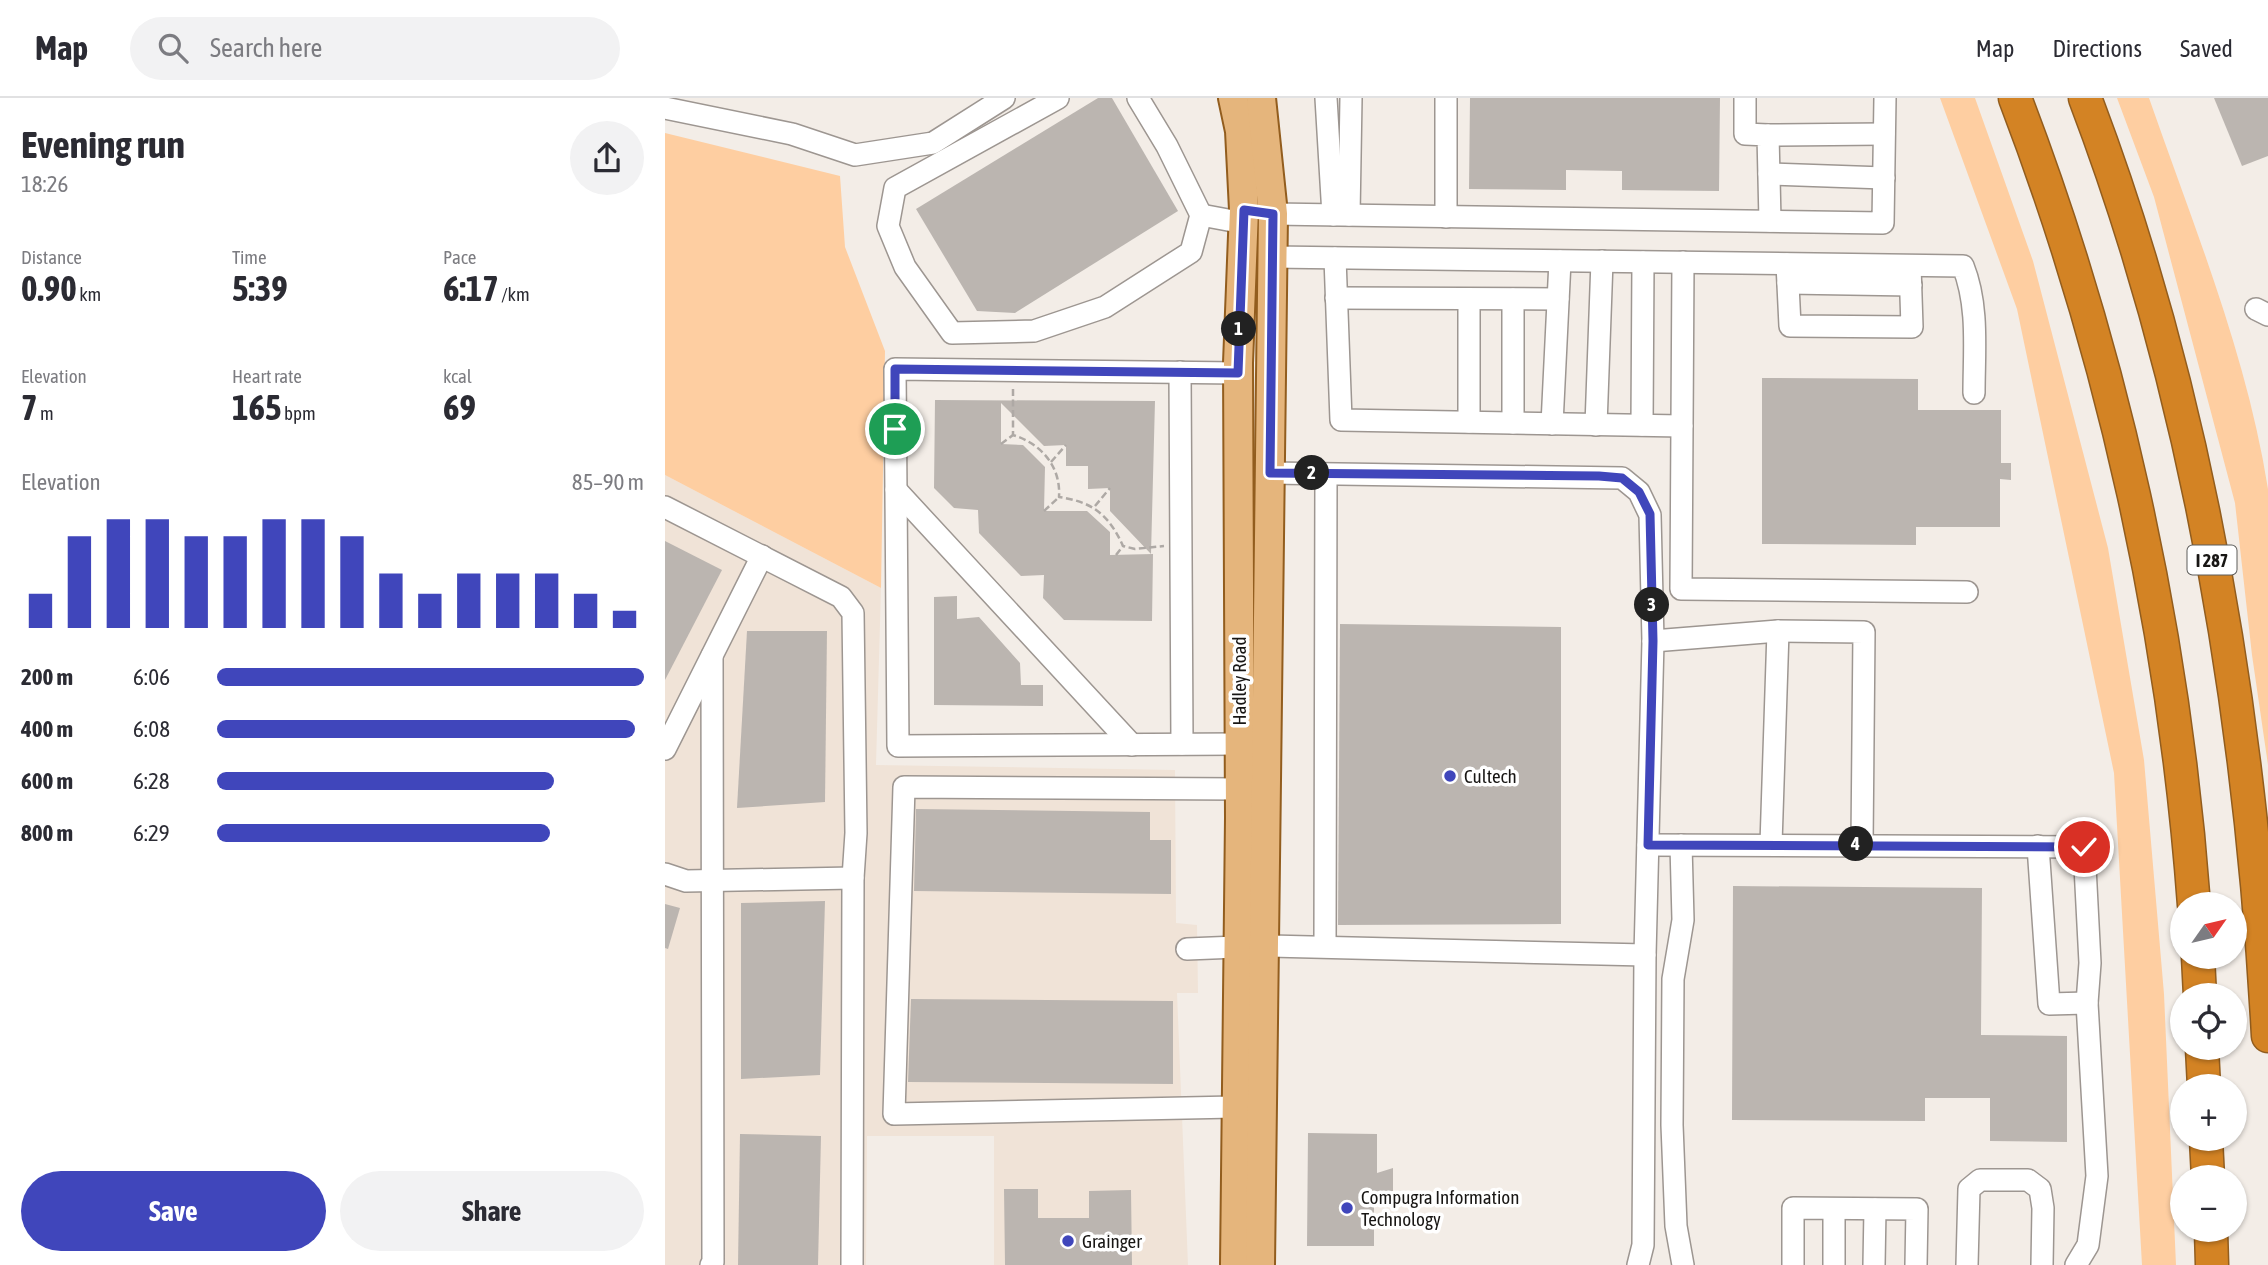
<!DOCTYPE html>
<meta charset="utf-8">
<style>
:root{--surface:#fff;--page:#f2f2f3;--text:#2b2b33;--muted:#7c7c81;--line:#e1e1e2;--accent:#4046bb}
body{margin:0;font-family:"Asap Condensed",sans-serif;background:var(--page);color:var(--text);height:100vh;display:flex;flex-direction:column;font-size:26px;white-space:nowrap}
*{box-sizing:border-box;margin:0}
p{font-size:23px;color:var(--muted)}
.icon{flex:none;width:38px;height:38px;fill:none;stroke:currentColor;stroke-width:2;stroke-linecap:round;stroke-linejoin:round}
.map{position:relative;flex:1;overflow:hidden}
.details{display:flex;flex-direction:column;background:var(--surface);width:665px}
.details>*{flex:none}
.needle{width:46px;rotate:56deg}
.controls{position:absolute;left:1505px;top:794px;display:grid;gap:14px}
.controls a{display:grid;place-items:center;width:77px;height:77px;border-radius:50%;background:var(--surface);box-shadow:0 2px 5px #0004;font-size:35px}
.pin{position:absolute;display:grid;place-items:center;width:60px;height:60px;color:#fff;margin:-30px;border:4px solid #fff;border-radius:50%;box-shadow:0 2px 7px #0007}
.km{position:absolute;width:35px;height:35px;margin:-18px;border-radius:50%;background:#222;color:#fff;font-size:19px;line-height:35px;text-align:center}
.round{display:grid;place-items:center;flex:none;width:74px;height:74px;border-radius:37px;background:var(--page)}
.head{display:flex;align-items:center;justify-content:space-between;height:119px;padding:0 21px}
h1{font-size:38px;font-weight:700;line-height:52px}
.figures{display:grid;grid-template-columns:repeat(3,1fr);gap:10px;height:119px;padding:7px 21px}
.figures div{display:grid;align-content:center}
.figures b{font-size:35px;font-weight:700}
.figures small{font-size:19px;font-weight:400}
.figures p{font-size:19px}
.chart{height:196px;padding:14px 21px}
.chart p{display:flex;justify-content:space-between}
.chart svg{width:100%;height:126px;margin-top:7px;stroke:var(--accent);stroke-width:6}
.action{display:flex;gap:14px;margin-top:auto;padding:14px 21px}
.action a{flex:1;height:80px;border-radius:42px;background:var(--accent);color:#fff;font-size:28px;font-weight:700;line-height:80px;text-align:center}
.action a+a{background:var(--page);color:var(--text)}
ul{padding:0 21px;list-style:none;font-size:23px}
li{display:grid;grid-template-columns:112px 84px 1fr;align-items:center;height:52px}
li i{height:18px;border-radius:9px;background:var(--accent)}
header{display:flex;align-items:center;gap:42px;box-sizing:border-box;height:98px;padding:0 35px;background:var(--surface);border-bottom:2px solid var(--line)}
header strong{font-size:33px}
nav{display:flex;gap:38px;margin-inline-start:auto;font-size:24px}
.search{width:490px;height:63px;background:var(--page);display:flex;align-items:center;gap:18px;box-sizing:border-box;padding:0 24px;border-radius:38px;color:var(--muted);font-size:26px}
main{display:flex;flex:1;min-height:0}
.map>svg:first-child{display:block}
.built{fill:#f0e3d7}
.green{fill:#fecea1}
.building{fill:#bbb5b0}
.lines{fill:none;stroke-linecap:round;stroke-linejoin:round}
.minor-casing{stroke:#9d9691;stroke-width:24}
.major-casing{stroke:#925d1e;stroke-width:32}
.highway-casing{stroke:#925d1e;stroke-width:35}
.path{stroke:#aea9a5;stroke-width:2.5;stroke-dasharray:7 3.5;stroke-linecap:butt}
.minor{stroke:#fff;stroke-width:21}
.major{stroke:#e5b57c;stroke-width:28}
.highway{stroke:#d38324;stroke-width:32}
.route-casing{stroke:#fff;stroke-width:14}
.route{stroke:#4046bb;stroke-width:9}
.poi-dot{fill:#4046bb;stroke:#fff;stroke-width:2.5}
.labels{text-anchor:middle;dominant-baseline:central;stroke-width:7;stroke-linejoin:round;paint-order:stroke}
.shield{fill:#fff;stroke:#5d5c5a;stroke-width:2}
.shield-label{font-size:18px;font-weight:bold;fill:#181614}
.street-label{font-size:19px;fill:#181614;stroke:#fff}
.poi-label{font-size:19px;fill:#181614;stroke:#fff;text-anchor:start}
</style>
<header>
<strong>Map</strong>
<div class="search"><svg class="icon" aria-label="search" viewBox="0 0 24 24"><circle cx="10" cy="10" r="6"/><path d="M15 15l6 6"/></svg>Search here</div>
<nav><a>Map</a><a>Directions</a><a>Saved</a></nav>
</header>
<main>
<section class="details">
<div class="head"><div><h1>Evening run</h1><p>18:26</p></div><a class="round"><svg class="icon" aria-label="share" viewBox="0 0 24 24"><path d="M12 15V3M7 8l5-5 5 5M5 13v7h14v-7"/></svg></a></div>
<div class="figures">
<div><p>Distance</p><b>0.90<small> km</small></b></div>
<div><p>Time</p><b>5:39</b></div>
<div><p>Pace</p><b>6:17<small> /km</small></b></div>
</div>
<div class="figures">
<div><p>Elevation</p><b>7<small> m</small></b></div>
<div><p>Heart rate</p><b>165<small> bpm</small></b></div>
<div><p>kcal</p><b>69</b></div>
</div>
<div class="chart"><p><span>Elevation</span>85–90 m</p>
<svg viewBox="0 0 160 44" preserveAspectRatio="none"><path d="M5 44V32M15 44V12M25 44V6M35 44V6M45 44V12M55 44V12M65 44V6M75 44V6M85 44V12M95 44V25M105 44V32M115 44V25M125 44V25M135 44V25M145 44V32M155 44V38"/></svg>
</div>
<ul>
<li><b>200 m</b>6:06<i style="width:100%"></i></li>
<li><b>400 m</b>6:08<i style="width:98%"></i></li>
<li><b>600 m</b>6:28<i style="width:79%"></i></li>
<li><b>800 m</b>6:29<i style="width:78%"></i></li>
</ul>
<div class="action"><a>Save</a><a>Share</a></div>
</section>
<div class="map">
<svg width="1603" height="1167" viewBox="0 0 1603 1167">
<rect width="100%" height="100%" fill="#f3ede7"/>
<polygon class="built" points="0,377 216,490 211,667 510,672 511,825 532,827 533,895 512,895 523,1167 329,1167 329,1038 202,1038 201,1167 0,1167"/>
<g class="green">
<polygon points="1275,0 1310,0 1368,163 1443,450 1479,662 1499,896 1511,1167 1477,1167 1449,675 1352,211"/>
<path d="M1452,0H1484C1529,129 1582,257 1603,391V667L1587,557L1570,405L1489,99Z"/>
<polygon points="0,35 175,78 180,149 220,253 216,490 0,377"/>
</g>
<g class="building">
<polygon points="433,0 447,0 513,113 350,215 312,213 251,111"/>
<polygon points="805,0 1055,0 1054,93 957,92 957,73 901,72 901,92 804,91"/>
<polygon points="1549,0 1603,0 1603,58 1577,68"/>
<polygon points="1097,280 1253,281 1253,312 1336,312 1336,365 1346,365 1346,382 1335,381 1335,429 1251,429 1251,447 1097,446"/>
<polygon points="270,302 490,303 486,456 445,413 445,390 423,391 423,368 401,368 401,347 379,348 336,305 336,346 358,347 380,369 379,413 422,413 445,434 445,457 488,456 487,523 399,522 378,500 379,477 356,478 314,435 313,412 289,410 269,390"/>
<polygon points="0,443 57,472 0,582"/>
<polygon points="292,498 292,521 314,519 355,565 356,587 378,587 378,608 269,607 269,499"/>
<polygon points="675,526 896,529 896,826 673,827"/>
<polygon points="82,533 162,533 160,704 72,710"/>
<polygon points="251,711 485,714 485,742 506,742 506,796 249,793"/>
<polygon points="1068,788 1317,790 1316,937 1402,938 1402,1044 1325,1043 1325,1000 1260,1000 1260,1023 1067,1022"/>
<polygon points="160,803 155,977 76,981 76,805"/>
<polygon points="0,806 15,810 3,851 0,850"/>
<polygon points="246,901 508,903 508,986 243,984"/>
<polygon points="643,1035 712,1036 712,1075 728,1070 728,1099 709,1099 709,1148 642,1148"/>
<polygon points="75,1036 156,1038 153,1167 73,1167"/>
<polygon points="339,1091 373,1091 373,1120 424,1120 424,1093 466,1092 467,1167 340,1167"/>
</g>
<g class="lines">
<g class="minor-casing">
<g id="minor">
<polyline points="393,0 230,90 223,128 240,169 287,235 369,233 440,209 526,154 536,117 502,48 473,0"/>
<polyline points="661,0 668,117"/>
<polyline points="781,0 781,119"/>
<polyline points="1080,0 1080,36 1103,37 1105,123"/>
<polyline points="0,10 127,36 190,57 268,45 339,0"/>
<polyline points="1103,37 1219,36"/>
<polyline points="1104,76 1219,80"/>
<polyline points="608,116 1218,125 1220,0"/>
<polyline points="536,117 579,125"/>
<polyline points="684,117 686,0"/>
<path d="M607,159L1298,168C1314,208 1309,253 1309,295"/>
<polyline points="670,160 676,322 1017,328"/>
<polyline points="1018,164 1016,491 1302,494"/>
<polyline points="1122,166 1125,228 1247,229 1245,168"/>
<polyline points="1123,185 1246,187"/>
<polyline points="671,200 893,201"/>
<polyline points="804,201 804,324"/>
<polyline points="1591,211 1603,217"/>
<polyline points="515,274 517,646"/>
<polyline points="573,275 230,271 233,648 574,646"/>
<polyline points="848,325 848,201"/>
<polyline points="887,326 895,163"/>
<polyline points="931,327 937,163"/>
<polyline points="977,327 978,164"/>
<polyline points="605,375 957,380 974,394 985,417 988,543 980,857 978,1147 973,1167"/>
<polyline points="231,392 467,647"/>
<polyline points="0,409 176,499 188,515 191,735 188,780 187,1167"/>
<polyline points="988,543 1113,533 1199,534 1197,746"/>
<polyline points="0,651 97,458"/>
<polyline points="1106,746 1113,533"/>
<polyline points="983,747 1419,749 1425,865 1422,905 1432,1078 1423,1147 1411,1167"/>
<polyline points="1016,747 1018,822 1008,881 1007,1027 1011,1128 1018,1167"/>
<polyline points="1373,748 1384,906 1422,905"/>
<polyline points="0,776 21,783 188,780"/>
<polyline points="600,848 980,857"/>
<polyline points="660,848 661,376"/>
<polyline points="522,851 572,849"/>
<polyline points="569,1009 229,1016 239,689 574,691"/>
<polyline points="46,1167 48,1164 47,558"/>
<polyline points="1128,1167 1128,1110 1252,1111 1251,1167"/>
<polyline points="1169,1167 1169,1111"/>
<polyline points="1209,1167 1210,1111"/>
<polyline points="1302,1167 1304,1091 1315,1082 1363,1082 1375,1091 1378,1110 1377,1167"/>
</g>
</g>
<g class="major-casing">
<g id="major">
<polyline points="568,0 575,33 579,112 573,265 575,720 570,1167"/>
<polyline points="595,1167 608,116 596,0"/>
</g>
</g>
<g class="highway-casing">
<g id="highway">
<path d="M1350,0C1448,256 1509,533 1529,807"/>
<path d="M1420,0C1533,297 1586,622 1603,938"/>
<polyline points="1533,859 1535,898"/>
<polyline points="1537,950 1539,989"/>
<polyline points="1541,1041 1543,1080"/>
<polyline points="1546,1132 1547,1167"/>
</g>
</g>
<g class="path">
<path d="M348,291V337C377,346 396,369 394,399C428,404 444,417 458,448L470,451L499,448"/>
<polyline points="336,346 348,337"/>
<polyline points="386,364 401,347"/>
<polyline points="430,408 445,390"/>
<polyline points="379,413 394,399"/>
<polyline points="451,457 458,448"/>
</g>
<use href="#minor" class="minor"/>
<use href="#major" class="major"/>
<use href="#highway" class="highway"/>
</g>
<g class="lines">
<g class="route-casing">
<polyline id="route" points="230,331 230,271 573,275 579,112 608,116 605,375 934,378 957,380 974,394 985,416 988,543 983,747 1419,749"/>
</g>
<use href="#route" class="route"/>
</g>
<g class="poi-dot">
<circle cx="785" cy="678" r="7"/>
<circle cx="682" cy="1110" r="7"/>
<circle cx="403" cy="1143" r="7"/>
</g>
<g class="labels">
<rect class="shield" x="1522.5" y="447.5" width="49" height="29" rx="5"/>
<g class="shield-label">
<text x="1547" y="462">I 287</text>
</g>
<g class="street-label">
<text transform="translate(574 583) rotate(-90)">Hadley Road</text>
</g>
<g class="poi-label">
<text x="799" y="678">Cultech</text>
<text x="696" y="1099">Compugra Information<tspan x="696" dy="22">Technology</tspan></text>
<text x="417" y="1143">Grainger</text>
</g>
</g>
</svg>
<div class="controls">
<a><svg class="needle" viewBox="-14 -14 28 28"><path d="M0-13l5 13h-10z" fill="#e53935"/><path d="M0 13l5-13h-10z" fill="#7c7c81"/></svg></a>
<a><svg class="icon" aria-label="locate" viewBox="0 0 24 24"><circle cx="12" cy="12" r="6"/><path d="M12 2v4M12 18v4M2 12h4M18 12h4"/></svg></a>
<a>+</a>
<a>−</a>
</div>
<div class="pin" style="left:230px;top:331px;background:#1e9e55"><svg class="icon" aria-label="arrive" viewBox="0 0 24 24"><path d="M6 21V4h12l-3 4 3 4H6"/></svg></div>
<div class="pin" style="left:1419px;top:749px;background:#d93025"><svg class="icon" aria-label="check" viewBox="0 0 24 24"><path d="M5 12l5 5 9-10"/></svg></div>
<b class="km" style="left:574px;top:231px">1</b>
<b class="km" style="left:647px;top:375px">2</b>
<b class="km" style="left:987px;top:507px">3</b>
<b class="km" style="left:1191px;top:746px">4</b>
</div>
</main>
